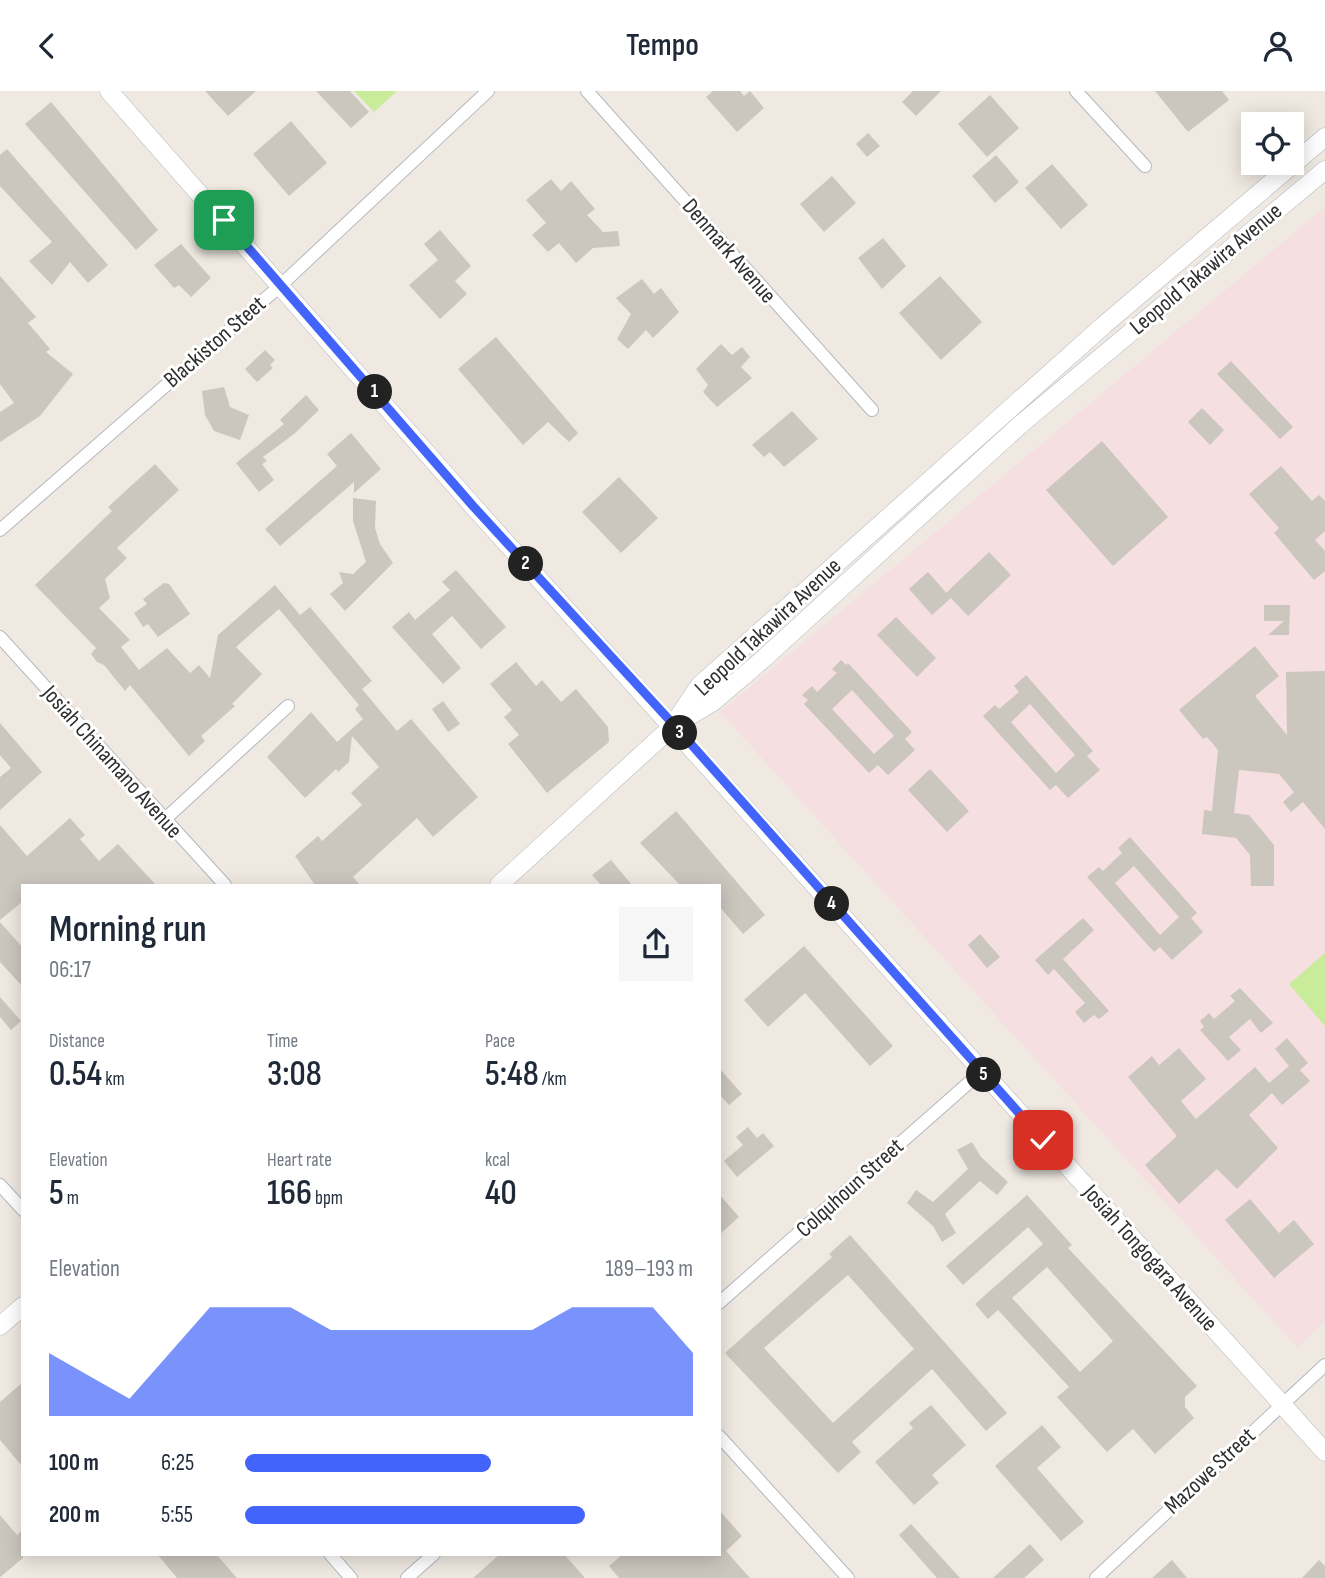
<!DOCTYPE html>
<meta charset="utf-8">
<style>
:root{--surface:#fff;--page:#f6f6f7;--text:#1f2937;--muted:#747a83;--accent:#4264fb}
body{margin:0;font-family:"Sofia Sans Condensed",sans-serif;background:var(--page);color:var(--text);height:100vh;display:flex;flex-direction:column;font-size:26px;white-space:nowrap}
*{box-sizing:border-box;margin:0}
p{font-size:23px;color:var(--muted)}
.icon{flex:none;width:38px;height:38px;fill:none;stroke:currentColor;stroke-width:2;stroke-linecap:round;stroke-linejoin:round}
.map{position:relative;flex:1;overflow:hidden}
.details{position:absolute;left:21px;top:793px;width:700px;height:672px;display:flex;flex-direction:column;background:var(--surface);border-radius:0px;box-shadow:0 4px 18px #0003}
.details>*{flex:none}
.tools{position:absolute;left:1241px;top:21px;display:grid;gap:14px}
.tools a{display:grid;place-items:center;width:63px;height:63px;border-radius:0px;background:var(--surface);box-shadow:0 4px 18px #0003;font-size:35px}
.pin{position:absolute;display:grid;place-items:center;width:60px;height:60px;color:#fff;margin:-30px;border-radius:14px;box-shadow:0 4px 10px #0006}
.km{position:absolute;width:35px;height:35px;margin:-18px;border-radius:50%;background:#222;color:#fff;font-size:19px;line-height:35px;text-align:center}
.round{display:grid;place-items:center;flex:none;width:74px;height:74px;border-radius:0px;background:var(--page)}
.summary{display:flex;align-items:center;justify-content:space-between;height:119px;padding:0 28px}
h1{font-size:38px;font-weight:600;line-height:52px}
.metrics{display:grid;grid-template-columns:repeat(3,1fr);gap:10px;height:119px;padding:7px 28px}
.metrics div{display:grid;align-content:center}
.metrics b{font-size:35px;font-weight:600}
.metrics small{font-size:19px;font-weight:400}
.metrics p{font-size:19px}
.chart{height:196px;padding:14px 28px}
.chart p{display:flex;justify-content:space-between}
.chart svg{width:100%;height:126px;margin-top:7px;fill:var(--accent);opacity:.7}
ul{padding:0 28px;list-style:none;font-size:23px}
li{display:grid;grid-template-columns:112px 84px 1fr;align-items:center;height:52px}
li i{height:18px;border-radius:9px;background:var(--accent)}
header{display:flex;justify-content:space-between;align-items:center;height:91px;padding:0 28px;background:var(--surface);font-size:32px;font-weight:600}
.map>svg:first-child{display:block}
.medical{fill:#f5dfe0}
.pitch{fill:#c9ec9a}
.building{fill:#cbc7bf;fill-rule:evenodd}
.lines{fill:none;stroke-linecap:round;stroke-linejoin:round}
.street-casing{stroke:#b4b7c1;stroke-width:14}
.secondary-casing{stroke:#b4b7c1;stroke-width:19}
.street{stroke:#fff;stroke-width:12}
.secondary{stroke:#fff;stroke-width:18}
.route-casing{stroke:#fff;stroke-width:14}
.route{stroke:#4264fb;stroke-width:9}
.labels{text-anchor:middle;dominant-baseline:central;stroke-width:6;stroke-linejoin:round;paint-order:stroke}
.street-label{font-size:23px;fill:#2e2e2e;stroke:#fff}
</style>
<header><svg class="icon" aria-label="back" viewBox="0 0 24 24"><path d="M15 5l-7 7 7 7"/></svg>Tempo<svg class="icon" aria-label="person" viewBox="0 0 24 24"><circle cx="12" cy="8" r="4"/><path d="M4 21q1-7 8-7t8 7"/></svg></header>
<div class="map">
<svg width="1325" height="1487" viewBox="0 0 1325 1487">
<rect width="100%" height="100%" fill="#efe9e1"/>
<polygon class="medical" points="1325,116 1325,1230 1297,1256 720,621"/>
<g class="pitch">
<polygon points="354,0 397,0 374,21"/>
<polygon points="1325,862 1325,935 1289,893"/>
</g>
<g class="building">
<polygon points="205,0 256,0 228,25"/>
<polygon points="316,0 350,0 369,21 351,37"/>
<polygon points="713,0 740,0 744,5 750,0 764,17 737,41 706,6"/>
<polygon points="913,0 941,0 916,25 902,11"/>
<polygon points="1155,0 1222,0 1229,9 1188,41"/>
<polygon points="990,4 1019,37 987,66 958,33"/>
<polygon points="51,11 158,139 136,159 25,33"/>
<polygon points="291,30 327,72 289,105 253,63"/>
<polygon points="868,42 880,55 867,66 856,53"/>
<polygon points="7,58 108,174 88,192 70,171 52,194 29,170 52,151 0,95 0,64"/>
<polygon points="996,64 1019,91 995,112 972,85"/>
<polygon points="1052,73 1088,114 1061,138 1025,97"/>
<polygon points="832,85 856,112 824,141 800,113"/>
<polygon points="551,88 561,100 571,90 595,118 587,124 603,141 618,140 620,155 593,157 576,172 559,152 548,161 532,144 546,132 526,109"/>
<polygon points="440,139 471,175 455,190 467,203 440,228 409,194 438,169 424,153"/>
<polygon points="883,147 906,175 882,198 858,167"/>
<polygon points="181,153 211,187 191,206 179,194 174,197 154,174"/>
<polygon points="0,185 36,226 28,232 50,258 46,261 73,283 40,325 0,351 0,321 14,312 0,293"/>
<polygon points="940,185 982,231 941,269 899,222"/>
<polygon points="642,188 654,203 661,197 679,221 653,247 646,239 628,258 617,248 631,223 616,207"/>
<polygon points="496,246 578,342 569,351 548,331 523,354 458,278"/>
<polygon points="721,253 732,264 742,256 750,266 741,276 752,287 717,316 703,301 708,294 696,278"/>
<polygon points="265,259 275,269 270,274 273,277 257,291 245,278"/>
<polygon points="1231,270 1293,336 1280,348 1217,283"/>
<polygon points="224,296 230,316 249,324 240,349 214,340 205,324 202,300"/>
<polygon points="306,304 319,319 294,343 263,366 267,370 262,373 274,389 259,401 236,372 284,333 280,329"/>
<polygon points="1202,317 1224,339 1210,354 1188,331"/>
<polygon points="792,320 818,348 784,376 770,361 764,366 752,354"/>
<polygon points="351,342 381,378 354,402 354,391 280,455 265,438 337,375 327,363"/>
<polygon points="1102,350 1168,426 1113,475 1046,399"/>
<polygon points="155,373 179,399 117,457 127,467 105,488 110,507 99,517 130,549 121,556 139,579 167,557 190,582 199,574 210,587 218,544 275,494 300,524 310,516 372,590 362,598 397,640 411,628 478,706 433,746 417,727 353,786 360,794 315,794 295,765 318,745 322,750 362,714 351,702 379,676 352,645 349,671 338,681 336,678 305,707 267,666 311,621 337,651 363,628 355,618 359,614 279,518 236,556 262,583 232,613 235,615 201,645 205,650 189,665 130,594 125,600 104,574 97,571 91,563 96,557 35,494 112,420 108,416"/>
<polygon points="1281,375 1312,410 1319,404 1325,410 1325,440 1315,449 1325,460 1325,480 1314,489 1274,442 1279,437 1249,403"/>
<polygon points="619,386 658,427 621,462 582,421"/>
<polygon points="353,407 376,410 375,437 380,453 393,472 345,520 330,503 343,492 339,481 353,483 366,471 353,430"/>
<polygon points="989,461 1011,484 968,525 946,502"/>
<polygon points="456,479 506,536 481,558 452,525 432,543 461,577 443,593 392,536 409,521 415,529 450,499 442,491"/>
<polygon points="928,481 951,507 932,524 909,498"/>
<polygon points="164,492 169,493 190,523 158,546 148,533 143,536 134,522 147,513 143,508"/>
<polygon points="1264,514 1290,514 1289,544 1268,544 1284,530 1264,530"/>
<polygon points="896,526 936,567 917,586 877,544"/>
<polygon points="1255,555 1279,585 1255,605 1287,644 1286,581 1325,580 1325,738 1303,711 1291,721 1283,711 1294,701 1279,683 1239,679 1234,722 1249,724 1274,754 1274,795 1251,795 1250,764 1236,747 1202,743 1204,719 1212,720 1218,659 1207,646 1203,648 1179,619"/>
<path d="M841,569L846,574L848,572L912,641L905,648L915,659L888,684L878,674L869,682L804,613L808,609L802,604L812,595L817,601L837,582L832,578ZM852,599L894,645L874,663L832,618Z"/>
<polygon points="516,571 536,595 542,589 561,611 576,598 608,636 609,651 547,702 508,653 519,644 504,626 512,619 490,593"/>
<path d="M1026,584L1093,660L1087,665L1100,679L1068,707L1056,694L1050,699L983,625L995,614L999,618L1019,601L1014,595ZM1030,613L1075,664L1056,682L1011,631Z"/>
<polygon points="443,610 460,633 448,641 432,618"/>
<polygon points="0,632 42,681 0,719 0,686 11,677 0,664"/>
<polygon points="930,678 969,720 947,741 908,699"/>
<polygon points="676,720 765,824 743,843 719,815 719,794 680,794 640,752"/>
<polygon points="70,727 85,744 80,748 99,770 118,753 156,794 23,794 23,810 0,829 0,734 27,765"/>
<path d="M1130,746L1197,822L1191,827L1203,841L1172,869L1160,856L1154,861L1087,786L1099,776L1103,780L1122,762L1118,757ZM1134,775L1179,826L1160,844L1115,792Z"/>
<polygon points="611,769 632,794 601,794 592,784"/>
<polygon points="1083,827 1094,839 1063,868 1109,920 1099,928 1094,924 1084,932 1075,921 1085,912 1054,878 1048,884 1035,869"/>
<polygon points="0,831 23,857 23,896 0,871"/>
<polygon points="980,843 1000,866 987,877 968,854"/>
<polygon points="804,855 893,955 870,975 805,902 768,936 744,909"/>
<polygon points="1240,897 1273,932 1261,942 1250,928 1229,946 1241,959 1228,970 1200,939 1204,936 1200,930 1209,922 1214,928 1235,910 1230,905"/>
<polygon points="0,906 21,930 11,939 0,926"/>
<polygon points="1287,947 1308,972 1300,979 1310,990 1282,1014 1272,1002 1249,1024 1278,1057 1237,1098 1217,1078 1179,1113 1145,1074 1177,1045 1128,986 1152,965 1159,974 1179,957 1206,988 1181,1010 1196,1028 1255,976 1269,992 1289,975 1275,958"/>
<polygon points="719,977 742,1003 729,1014 719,1003"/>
<polygon points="748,1036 757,1047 763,1042 774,1055 737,1086 724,1070 743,1054 736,1046"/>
<polygon points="972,1051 981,1066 1008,1091 997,1104 980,1090 945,1123 956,1142 942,1151 933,1135 907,1112 916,1099 933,1111 968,1078 957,1059"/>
<polygon points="719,1103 739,1126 719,1144"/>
<path d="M1027,1104L1072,1154L1068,1157L1197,1295L1185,1306V1316L1194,1327L1155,1363L1133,1338L1107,1361L1057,1306L1069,1296L998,1219L988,1228L975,1213L1043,1153L1028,1136L963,1194L946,1175ZM1047,1176L1113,1250L1080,1281L1012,1207Z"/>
<polygon points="1250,1108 1279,1142 1294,1129 1314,1153 1274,1187 1225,1129"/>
<path d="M850,1144L1007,1322L986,1340L932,1278L852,1351L861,1361L838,1382L725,1262L832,1166L829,1163ZM848,1184L914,1258L833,1332L764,1257Z"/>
<polygon points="23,1291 23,1376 0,1349 0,1311"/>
<polygon points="931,1314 966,1354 932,1384 939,1392 914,1414 875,1371 913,1337 909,1332"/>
<polygon points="1042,1334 1061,1356 1037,1377 1084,1431 1061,1450 995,1375"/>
<polygon points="719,1419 742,1445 726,1460 750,1487 619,1487 609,1475 623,1463 719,1463"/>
<polygon points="0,1424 17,1444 23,1439 23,1467 0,1486"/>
<polygon points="911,1433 960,1487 937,1487 899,1444"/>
<polygon points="1030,1453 1044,1469 1024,1487 993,1487"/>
<polygon points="157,1463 216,1463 237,1487 177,1487"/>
<polygon points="500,1463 564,1463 585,1487 473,1487"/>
<polygon points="1172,1469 1187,1487 1152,1487"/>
<polygon points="1319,1469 1325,1475 1325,1487 1302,1487"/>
</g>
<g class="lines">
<g class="street-casing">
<g id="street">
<polyline points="587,0 872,319"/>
<polyline points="1076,0 1145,75"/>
<polyline points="0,439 281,194 488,0"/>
<polyline points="0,546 225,794"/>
<polyline points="164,729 288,615"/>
<polyline points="0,1094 23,1119"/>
<polyline points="719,1212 981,981"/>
<polyline points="719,1345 848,1487"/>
<polyline points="330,1463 351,1487"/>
<polyline points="407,1487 434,1463"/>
<polyline points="1096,1487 1325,1274"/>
</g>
</g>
<g class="secondary-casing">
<g id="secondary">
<polyline points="109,0 473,415 1325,1361"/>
<polyline points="675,631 699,595 1104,234 1325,46"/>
<polyline points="499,794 674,634 713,611 762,569 1021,333 1325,79"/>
<polyline points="0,1235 23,1215"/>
</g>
</g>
<use href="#street" class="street"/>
<use href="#secondary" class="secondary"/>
</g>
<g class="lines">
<g class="route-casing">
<polyline id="route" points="224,129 473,415 674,634 1043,1049"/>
</g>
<use href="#route" class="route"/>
</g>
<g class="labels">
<g class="street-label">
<text transform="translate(729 160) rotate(49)">Denmark Avenue</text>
<text transform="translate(1206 178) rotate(-40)">Leopold Takawira Avenue</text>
<text transform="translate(215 251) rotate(-41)">Blackiston Steet</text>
<text transform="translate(768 536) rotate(-43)">Leopold Takawira Avenue</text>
<text transform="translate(112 671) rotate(48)">Josiah Chinamano Avenue</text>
<text transform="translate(850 1097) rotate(-42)">Colquhoun Street</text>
<text transform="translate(1150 1167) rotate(48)">Josiah Tongogara Avenue</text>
<text transform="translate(1210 1380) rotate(-43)">Mazowe Street</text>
</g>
</g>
</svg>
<div class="tools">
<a><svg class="icon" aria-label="locate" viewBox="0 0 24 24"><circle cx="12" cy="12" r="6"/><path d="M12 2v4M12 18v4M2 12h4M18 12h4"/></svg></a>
</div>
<div class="pin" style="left:224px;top:129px;background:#1e9e55"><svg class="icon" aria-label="arrive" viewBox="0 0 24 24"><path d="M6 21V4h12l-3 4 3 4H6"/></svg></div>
<div class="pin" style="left:1043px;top:1049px;background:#d93025"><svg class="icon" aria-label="check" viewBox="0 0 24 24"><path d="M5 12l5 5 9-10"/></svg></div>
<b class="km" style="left:375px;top:301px">1</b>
<b class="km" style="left:526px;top:473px">2</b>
<b class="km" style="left:680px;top:642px">3</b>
<b class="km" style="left:832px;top:813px">4</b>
<b class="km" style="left:984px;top:984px">5</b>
<section class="details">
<div class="summary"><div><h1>Morning run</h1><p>06:17</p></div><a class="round"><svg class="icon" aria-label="share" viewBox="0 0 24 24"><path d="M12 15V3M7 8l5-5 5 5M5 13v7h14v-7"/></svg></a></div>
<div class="metrics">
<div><p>Distance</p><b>0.54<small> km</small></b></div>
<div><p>Time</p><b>3:08</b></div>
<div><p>Pace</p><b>5:48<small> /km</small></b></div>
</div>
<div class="metrics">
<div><p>Elevation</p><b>5<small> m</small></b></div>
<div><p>Heart rate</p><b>166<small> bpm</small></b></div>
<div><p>kcal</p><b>40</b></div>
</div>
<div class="chart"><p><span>Elevation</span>189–193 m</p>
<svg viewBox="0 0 160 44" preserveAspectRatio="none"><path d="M0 44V22L10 30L20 38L30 22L40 6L50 6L60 6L70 14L80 14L90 14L100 14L110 14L120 14L130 6L140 6L150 6L160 22V44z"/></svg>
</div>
<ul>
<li><b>100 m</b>6:25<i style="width:55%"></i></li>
<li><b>200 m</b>5:55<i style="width:76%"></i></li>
</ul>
</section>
</div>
